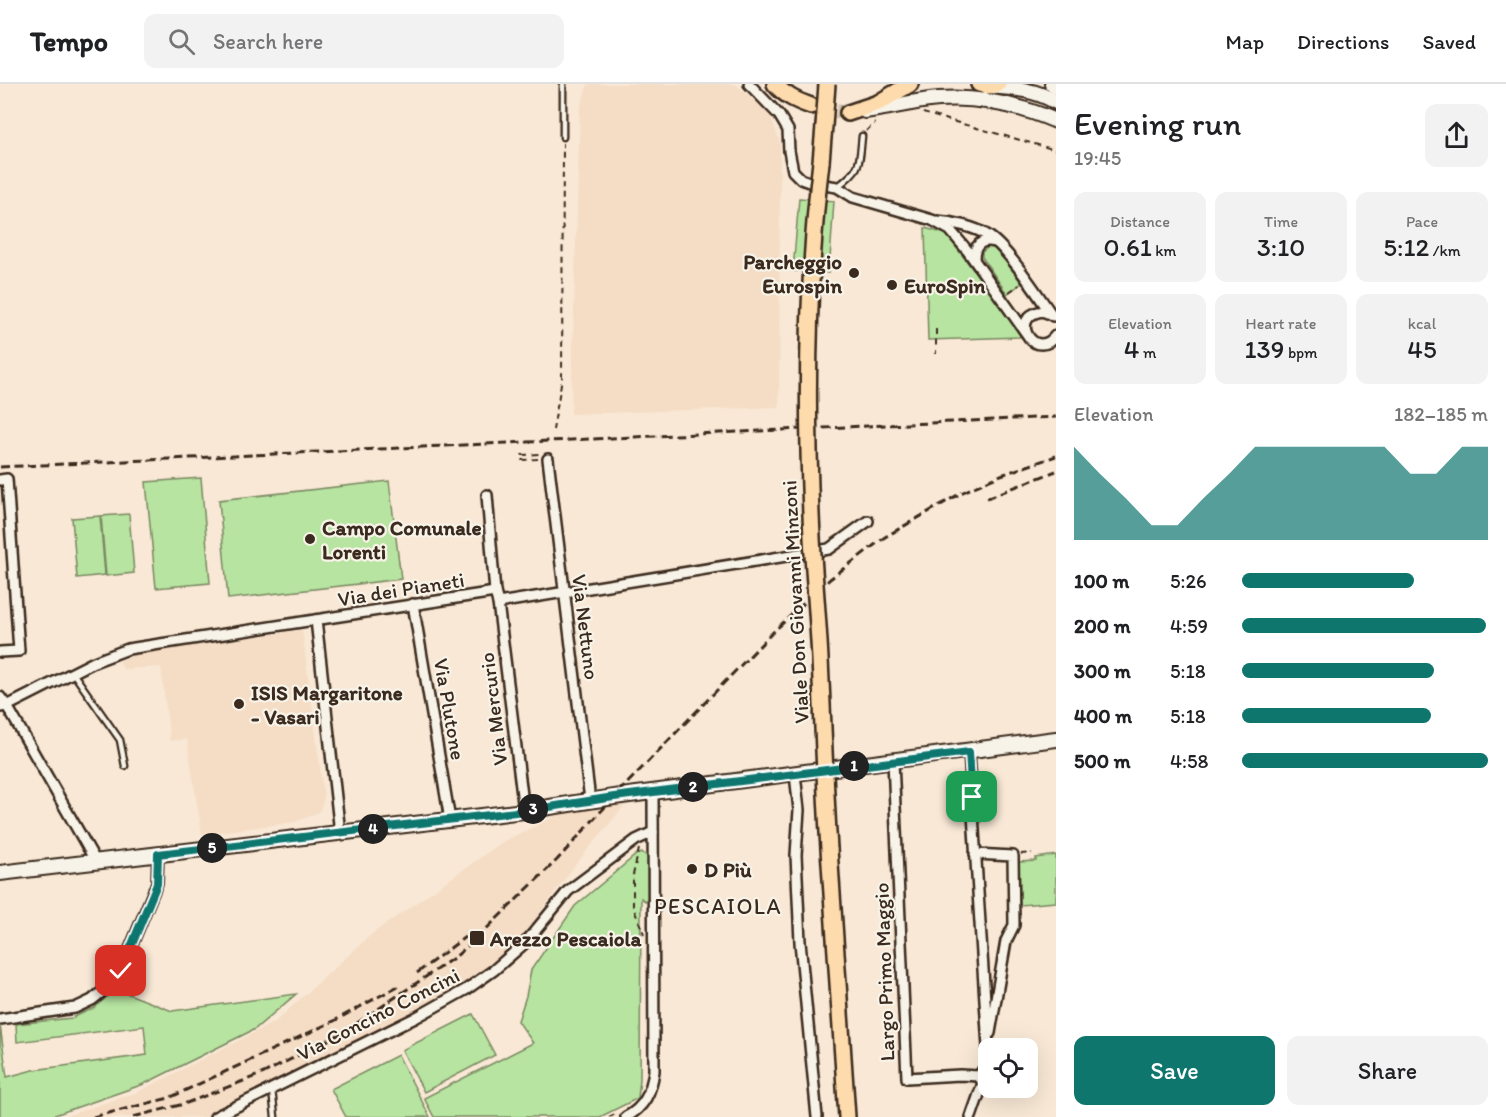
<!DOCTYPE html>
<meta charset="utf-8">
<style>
:root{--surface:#fff;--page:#f2f2f2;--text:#202124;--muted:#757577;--line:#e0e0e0;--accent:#0f766e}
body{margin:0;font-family:Itim,sans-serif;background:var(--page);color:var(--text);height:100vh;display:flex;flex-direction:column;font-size:22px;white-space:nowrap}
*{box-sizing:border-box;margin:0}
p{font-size:20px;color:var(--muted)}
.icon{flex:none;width:33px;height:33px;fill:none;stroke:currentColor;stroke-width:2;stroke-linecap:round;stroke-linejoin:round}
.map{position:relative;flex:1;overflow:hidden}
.drawer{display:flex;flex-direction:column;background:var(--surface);width:450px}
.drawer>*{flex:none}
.controls{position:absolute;left:978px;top:954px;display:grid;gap:12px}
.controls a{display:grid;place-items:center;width:60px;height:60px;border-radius:12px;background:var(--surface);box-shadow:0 6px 24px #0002;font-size:30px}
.pin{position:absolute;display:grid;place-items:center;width:51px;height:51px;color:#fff;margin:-26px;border-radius:12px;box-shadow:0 3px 9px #0006}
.km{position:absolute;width:30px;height:30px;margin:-15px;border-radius:50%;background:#222;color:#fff;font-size:16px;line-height:30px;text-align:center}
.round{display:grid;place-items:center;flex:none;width:63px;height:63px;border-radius:12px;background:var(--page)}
.overview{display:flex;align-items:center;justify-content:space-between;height:102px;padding:0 18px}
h1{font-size:33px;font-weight:600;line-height:45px}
.stats{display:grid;grid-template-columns:repeat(3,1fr);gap:9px;height:102px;padding:6px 18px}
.stats div{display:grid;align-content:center;border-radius:12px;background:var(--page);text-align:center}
.stats b{font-size:26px;font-weight:600}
.stats small{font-size:16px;font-weight:400}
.stats p{font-size:16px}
.chart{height:168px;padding:12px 18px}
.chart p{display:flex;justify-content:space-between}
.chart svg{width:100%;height:108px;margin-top:6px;fill:var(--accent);opacity:.7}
.cta{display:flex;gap:12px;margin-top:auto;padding:12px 18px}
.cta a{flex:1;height:69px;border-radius:12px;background:var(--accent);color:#fff;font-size:24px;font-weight:600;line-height:69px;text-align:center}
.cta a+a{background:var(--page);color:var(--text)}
ul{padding:0 18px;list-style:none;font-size:20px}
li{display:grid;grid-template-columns:96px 72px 1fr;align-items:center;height:45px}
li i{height:15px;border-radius:8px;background:var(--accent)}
header{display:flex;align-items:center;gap:36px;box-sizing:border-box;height:84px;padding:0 30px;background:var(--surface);border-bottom:2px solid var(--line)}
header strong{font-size:28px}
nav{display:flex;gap:33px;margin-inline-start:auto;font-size:21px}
.search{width:420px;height:54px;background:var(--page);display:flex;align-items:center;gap:15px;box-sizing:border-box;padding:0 21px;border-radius:12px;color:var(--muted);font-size:22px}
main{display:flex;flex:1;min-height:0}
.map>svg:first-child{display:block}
.built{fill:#f5dcc5}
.green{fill:#b7e4a1;stroke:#798760;stroke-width:1.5}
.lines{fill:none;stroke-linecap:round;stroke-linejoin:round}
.primary-tunnel{stroke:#d2c2b0;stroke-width:15;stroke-dasharray:15 8;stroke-linecap:butt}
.lane-casing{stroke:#3b2a1e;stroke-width:9}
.street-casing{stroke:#3b2a1e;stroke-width:14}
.secondary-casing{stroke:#3b2a1e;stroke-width:18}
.primary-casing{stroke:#3b2a1e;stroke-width:20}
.path{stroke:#3b2a1e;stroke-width:2;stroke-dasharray:6 4.5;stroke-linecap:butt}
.lane{stroke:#f7f3e8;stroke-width:4.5}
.street{stroke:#f7f3e8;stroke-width:9}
.secondary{stroke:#f7f3e8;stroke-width:14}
.primary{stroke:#fedbac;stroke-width:15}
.rail{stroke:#3b2a1e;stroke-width:3;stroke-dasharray:9 4.5;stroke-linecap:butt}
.primary-bridge-casing{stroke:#3b2a1e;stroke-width:20;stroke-linecap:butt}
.primary-bridge{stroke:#fedbac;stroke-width:15}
.route-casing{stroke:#fff;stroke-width:12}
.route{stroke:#0f766e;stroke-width:8}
.poi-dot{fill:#3b2a1e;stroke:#f7f3e8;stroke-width:2}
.labels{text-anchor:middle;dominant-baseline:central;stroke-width:4.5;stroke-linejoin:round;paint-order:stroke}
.poi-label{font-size:21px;font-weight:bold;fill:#3b2a1e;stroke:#f7f3e8;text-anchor:start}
.street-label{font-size:21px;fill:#3b2a1e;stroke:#f7f3e8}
.neighbourhood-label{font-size:22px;letter-spacing:1.5px;fill:#3b2a1e;stroke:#f7f3e8}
</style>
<header>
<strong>Tempo</strong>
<div class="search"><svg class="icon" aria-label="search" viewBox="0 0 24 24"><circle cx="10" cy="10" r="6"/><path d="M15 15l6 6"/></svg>Search here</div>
<nav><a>Map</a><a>Directions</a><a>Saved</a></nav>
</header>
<main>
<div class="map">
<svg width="1056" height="1033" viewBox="0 0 1056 1033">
<rect width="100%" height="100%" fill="#f8e8d5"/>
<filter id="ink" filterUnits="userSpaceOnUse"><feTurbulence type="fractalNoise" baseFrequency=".0167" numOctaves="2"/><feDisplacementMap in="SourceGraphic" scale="12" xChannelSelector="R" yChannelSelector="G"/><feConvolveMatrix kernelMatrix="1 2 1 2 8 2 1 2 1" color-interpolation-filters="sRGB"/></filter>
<g filter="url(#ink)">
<g class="built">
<polygon points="588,0 735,0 769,28 780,59 779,323 571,330 580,25"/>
<polygon points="302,546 324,715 319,728 295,738 202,750 187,655 170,657 161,583 123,585 120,577 136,570"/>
<polygon points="634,710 575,781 521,855 472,895 436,917 207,1033 63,1033 138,1008 275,938 372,850 504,757 590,716"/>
</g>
<g class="green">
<polygon points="799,114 834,117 829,189 793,187"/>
<polygon points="925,144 946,150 1018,245 1020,253 928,256"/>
<polygon points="990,162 995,163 1022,199 1007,210 982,173 982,168"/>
<polygon points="201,394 210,499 156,504 146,398"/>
<polygon points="389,397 401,495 228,515 219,416"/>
<polygon points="129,430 134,489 106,492 101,432"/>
<polygon points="100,432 105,491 77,494 72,434"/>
<polygon points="643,769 649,774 649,813 645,817 641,814 640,995 638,1014 600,1033 434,1033 424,1014 533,959 518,937 526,912 531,886 575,822 637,770"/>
<polygon points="1056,771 1056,818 1020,821 1019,778 1036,777 1036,774"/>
<polygon points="116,905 172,927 296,910 255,945 144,1000 49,1033 0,1033 0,941 7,993 33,986 147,971 144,942 17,958 16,940 72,934 94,924"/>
<polygon points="473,930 495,971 424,1008 402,966"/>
<polygon points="398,971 430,1033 346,1033 331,1005"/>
</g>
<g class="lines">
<polyline class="primary-tunnel" points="814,22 848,29"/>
<g class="lane-casing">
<g id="lane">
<polyline points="563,53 563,0"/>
<path d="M837,103C862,84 859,81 862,52"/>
<polyline points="73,589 120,656 125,682"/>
<polyline points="272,1006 275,1033"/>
</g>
</g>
<g class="street-casing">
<g id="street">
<polyline points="749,0 779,31 788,46 789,67 793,87 801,95 812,99 837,103 853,113 932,136 950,146 967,166 1026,249"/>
<path d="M937,137C952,138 975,143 987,151C1007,163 1037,210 1052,231"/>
<path d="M974,175C974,162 981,154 995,158"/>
<path d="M1053,232C1047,228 1042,226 1035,229C1011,240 1037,277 1056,251"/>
<polyline points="548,375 590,716"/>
<polyline points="0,396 7,395 19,567 0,568"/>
<polyline points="487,411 495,508"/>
<polyline points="498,519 524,727"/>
<polyline points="413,520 450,736"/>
<polyline points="316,536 340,749"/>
<polyline points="0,613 7,622 96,778"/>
<polyline points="0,623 7,622 94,578 128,565 495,508 498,519 829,465 868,437"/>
<polyline points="969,668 988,963 987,980 979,992"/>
<polyline points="893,677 907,994 960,991 979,992"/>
<polyline points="795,690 799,726 796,771 800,858 817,1033"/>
<polyline points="975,770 1013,772 1014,841 1006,857 990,949"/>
<polyline points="0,935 75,924 92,916 108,903 121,887 157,799 158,770"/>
<polyline points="215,1033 415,934 467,905 494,886 526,858 568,807 636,756 653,748"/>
<path d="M626,1033C645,1023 651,1008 654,987L653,708"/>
<polyline points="971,1033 983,999 979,992"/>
</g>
</g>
<g class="secondary-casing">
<g id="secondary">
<polyline points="1052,0 1056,3"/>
<path d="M989,2C1013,4 1034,5 1056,18"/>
<path d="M865,27C890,24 914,17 939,15C980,12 1018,21 1056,37"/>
<polyline points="0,789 524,727 614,713 1056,655"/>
</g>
</g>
<g class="primary-casing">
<g id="primary">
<path d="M775,0C785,12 797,17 811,22"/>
<polyline points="979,0 987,2 998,0"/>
<polyline points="848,29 878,19 910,0"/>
<polyline points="821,78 824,42"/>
<polyline points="829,765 847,1033"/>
</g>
</g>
<g class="path">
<polyline points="923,29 1056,66"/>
<polyline points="866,47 875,39"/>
<polyline points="1009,208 1019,201"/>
<polyline points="936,245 936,270"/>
<polyline points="553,346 562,294 563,59"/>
<polyline points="538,375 522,376 522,371 540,370"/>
<polyline points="639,765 633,791 633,823 644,850"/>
<polyline points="1021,770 1032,769"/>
<polyline points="609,1033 617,1029"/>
</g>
<use href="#lane" class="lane"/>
<use href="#street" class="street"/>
<use href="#secondary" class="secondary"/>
<use href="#primary" class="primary"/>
<g class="rail">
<polyline points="0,383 1056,333"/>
<polyline points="987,414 1056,387"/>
<polyline points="417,889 465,853"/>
<polyline points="93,1033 169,1014 334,937 400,901"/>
<polyline points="133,1033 184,1020 264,989 344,948 455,873 477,854 557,776 614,713 771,550 830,495 885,453 963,408 1001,391 1056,372"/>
</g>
<g class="primary-bridge-casing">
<g id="primary-bridge">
<polyline points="824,42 827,0"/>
<path d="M821,78C806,202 806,328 812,453C814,494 818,534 820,575C823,638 825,702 829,765"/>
</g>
</g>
<use href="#primary-bridge" class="primary-bridge"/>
</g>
</g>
<g class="lines" filter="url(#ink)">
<g class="route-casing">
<polyline id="route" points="121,887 157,800 158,770 524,727 614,713 969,668 972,713"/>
</g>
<use href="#route" class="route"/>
</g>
<g class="poi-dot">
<circle cx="854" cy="189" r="6"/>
<circle cx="892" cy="201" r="6"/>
<circle cx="310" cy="455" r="6"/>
<circle cx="239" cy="620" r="6"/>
<circle cx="692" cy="785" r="6"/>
<rect x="469" y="846" width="16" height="16" rx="3"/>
</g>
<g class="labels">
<g class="poi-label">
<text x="842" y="177" text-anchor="end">Parcheggio<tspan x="842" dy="24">Eurospin</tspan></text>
<text x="904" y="201">EuroSpin</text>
<text x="322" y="443">Campo Comunale<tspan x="322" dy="24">Lorenti</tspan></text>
<text x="251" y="608">ISIS Margaritone<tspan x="251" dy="24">- Vasari</tspan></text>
<text x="704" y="785">D Più</text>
<text x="490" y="854">Arezzo Pescaiola</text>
</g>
<g class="street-label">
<text transform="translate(401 505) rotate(-9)">Via dei Pianeti</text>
<text transform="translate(795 518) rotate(-93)">Viale Don Giovanni Minzoni</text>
<text transform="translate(586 543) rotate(83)">Via Nettuno</text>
<text transform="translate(450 625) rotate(80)">Via Plutone</text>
<text transform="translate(493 625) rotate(-97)">Via Mercurio</text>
<text transform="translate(884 888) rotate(-92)">Largo Primo Maggio</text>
<text transform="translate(378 930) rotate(-27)">Via Concino Concini</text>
</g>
<g class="neighbourhood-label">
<text x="718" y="822">PESCAIOLA</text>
</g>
</g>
</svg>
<div class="controls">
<a><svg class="icon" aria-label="locate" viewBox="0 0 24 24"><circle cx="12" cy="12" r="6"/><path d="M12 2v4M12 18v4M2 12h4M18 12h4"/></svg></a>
</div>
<div class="pin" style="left:972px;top:713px;background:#1e9e55"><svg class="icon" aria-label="arrive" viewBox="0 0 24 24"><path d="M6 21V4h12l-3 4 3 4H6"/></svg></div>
<div class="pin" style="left:121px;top:887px;background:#d93025"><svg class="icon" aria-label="check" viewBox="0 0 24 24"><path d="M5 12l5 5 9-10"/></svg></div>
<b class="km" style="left:854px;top:682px">1</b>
<b class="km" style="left:693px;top:703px">2</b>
<b class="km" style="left:533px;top:725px">3</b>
<b class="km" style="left:373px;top:745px">4</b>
<b class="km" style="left:212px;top:764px">5</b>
</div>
<section class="drawer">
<div class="overview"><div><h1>Evening run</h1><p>19:45</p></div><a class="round"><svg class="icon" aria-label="share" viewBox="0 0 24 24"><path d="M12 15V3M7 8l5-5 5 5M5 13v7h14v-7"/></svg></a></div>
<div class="stats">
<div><p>Distance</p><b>0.61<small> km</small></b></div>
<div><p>Time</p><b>3:10</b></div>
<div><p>Pace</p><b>5:12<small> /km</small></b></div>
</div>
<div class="stats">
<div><p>Elevation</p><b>4<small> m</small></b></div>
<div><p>Heart rate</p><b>139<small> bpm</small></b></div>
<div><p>kcal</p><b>45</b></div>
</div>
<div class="chart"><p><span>Elevation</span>182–185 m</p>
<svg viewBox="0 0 160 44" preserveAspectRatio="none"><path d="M0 44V6L10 17L20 27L30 38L40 38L50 27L60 17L70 6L80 6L90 6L100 6L110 6L120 6L130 17L140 17L150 6L160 6V44z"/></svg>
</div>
<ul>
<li><b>100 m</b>5:26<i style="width:70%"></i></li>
<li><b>200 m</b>4:59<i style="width:99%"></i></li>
<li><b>300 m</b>5:18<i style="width:78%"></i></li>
<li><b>400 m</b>5:18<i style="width:77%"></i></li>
<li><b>500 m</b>4:58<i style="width:100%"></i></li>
</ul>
<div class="cta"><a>Save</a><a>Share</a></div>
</section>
</main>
